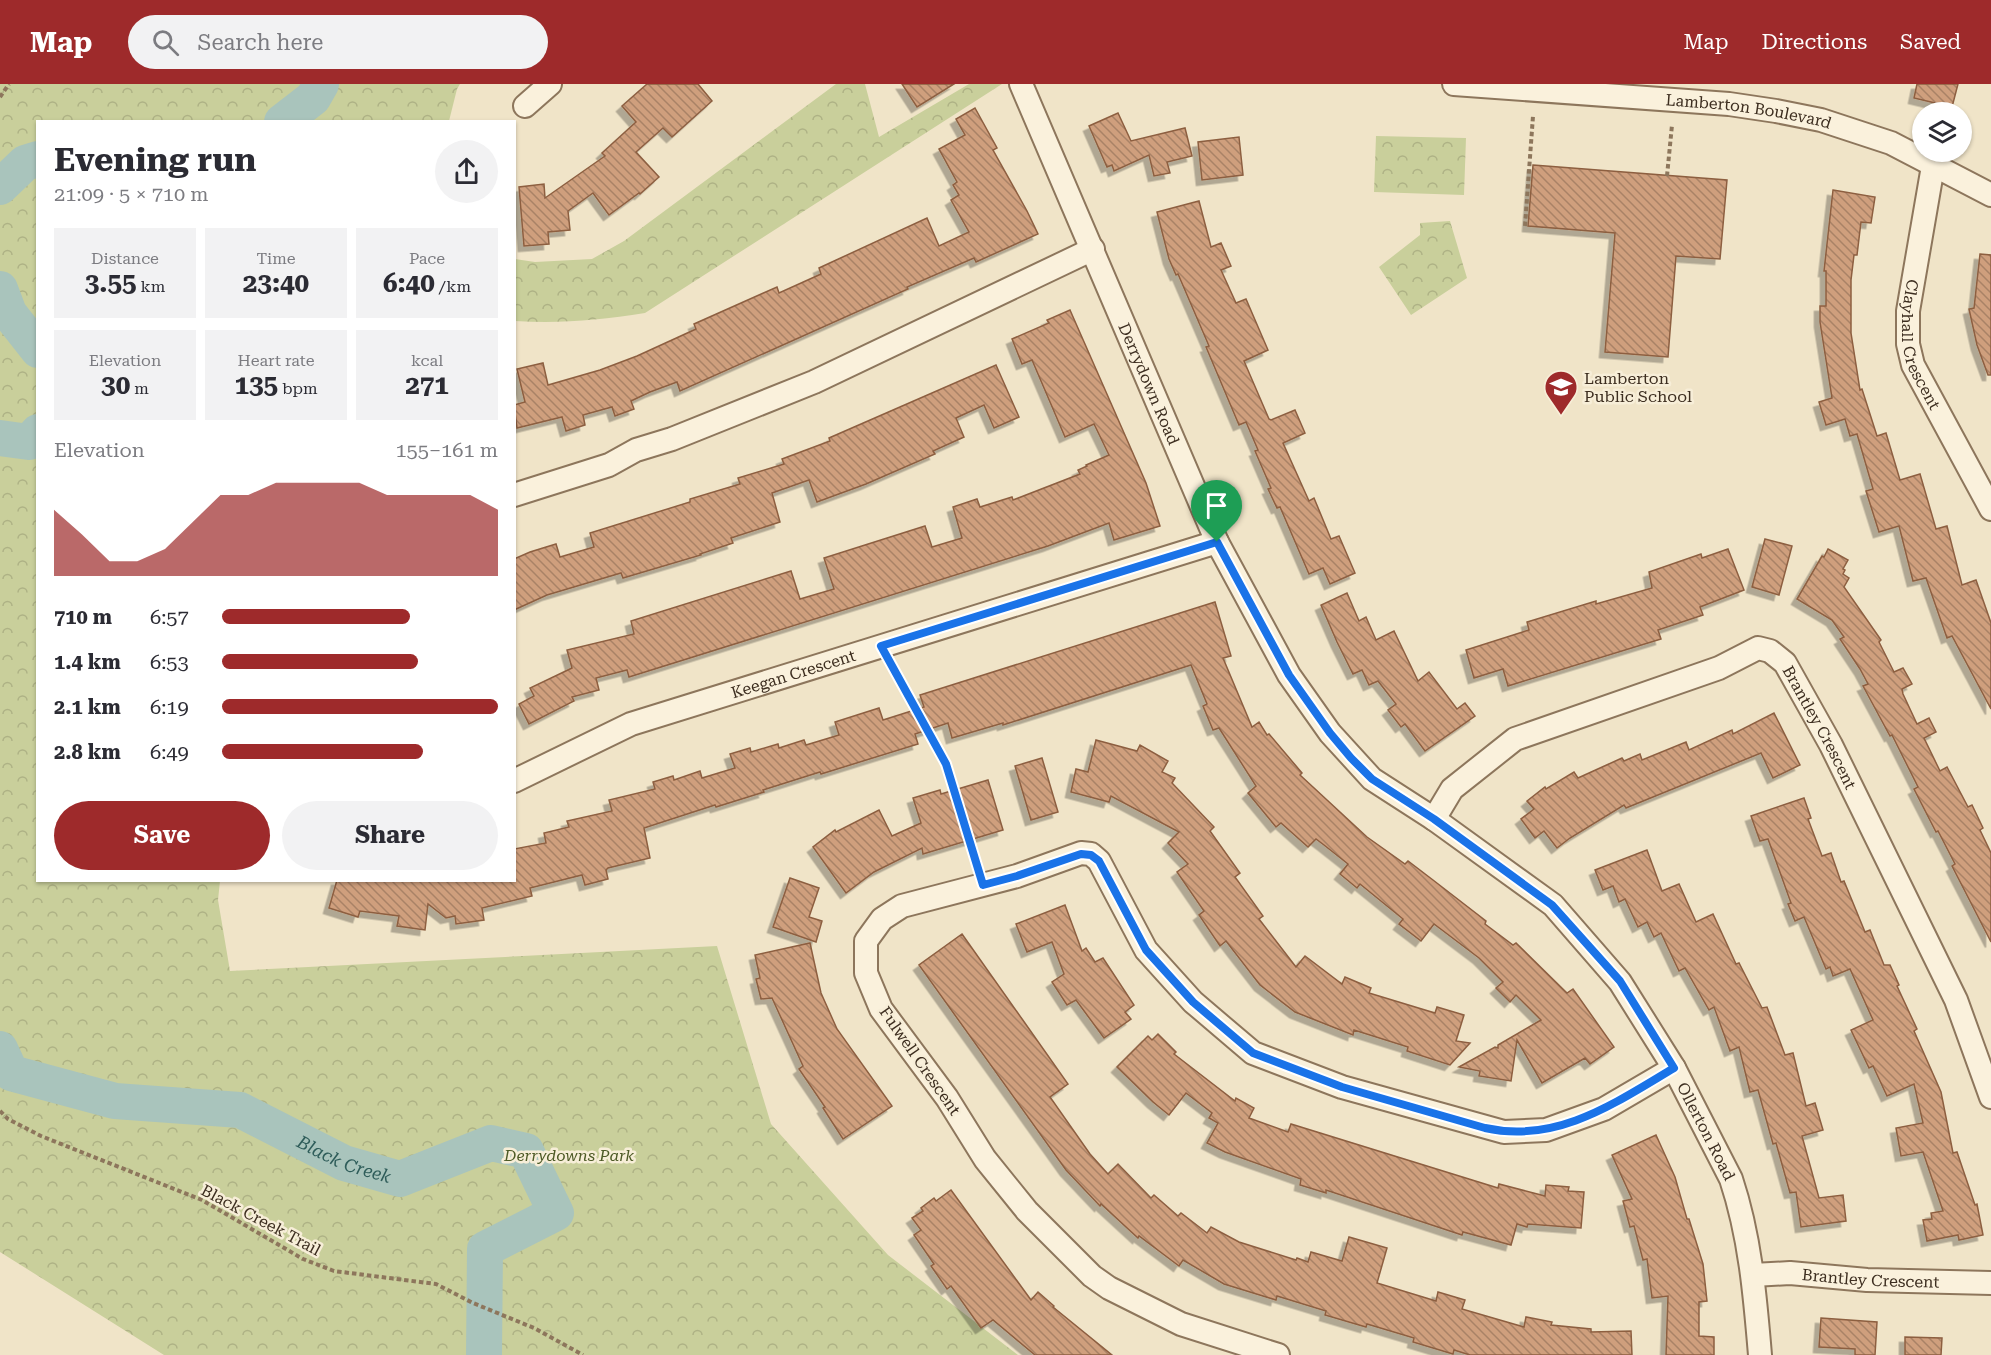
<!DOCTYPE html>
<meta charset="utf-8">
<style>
:root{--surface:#fff;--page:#f2f2f3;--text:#2b2b33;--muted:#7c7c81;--accent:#9e2a2b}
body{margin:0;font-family:"Roboto Serif",serif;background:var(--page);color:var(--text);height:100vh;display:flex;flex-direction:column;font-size:22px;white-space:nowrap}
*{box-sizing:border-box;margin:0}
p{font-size:20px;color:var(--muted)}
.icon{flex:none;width:33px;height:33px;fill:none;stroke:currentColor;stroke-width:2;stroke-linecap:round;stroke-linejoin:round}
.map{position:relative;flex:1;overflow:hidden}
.details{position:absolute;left:36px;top:36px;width:480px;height:762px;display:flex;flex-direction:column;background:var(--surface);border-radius:0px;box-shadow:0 2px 4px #0004}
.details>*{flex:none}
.controls{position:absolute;left:1912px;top:18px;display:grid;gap:12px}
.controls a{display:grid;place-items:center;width:60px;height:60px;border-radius:50%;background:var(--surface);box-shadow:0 2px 4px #0004;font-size:30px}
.pin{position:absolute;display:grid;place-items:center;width:51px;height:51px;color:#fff;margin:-62px -26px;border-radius:50% 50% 50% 0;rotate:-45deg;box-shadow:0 0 6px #0007}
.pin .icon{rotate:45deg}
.round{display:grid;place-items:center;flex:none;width:63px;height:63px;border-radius:32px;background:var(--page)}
.headline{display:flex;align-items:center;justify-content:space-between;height:102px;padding:0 18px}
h1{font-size:33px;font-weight:700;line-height:45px}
.figures{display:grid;grid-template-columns:repeat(3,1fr);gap:9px;height:102px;padding:6px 18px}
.figures div{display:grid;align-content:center;border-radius:0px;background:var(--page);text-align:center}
.figures b{font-size:26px;font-weight:700}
.figures small{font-size:16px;font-weight:400}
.figures p{font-size:16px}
.chart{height:168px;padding:12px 18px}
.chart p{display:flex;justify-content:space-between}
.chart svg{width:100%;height:108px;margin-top:6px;fill:var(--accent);opacity:.7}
.cta{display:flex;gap:12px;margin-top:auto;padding:12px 18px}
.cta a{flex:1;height:69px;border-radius:36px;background:var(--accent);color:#fff;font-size:24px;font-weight:700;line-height:69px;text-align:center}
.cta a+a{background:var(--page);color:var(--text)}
ul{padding:0 18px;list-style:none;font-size:20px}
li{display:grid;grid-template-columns:96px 72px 1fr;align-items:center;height:45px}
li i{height:15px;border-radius:8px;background:var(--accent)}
header{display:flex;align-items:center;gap:36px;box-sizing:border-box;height:84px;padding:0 30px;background:var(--accent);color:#fff}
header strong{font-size:28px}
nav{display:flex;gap:33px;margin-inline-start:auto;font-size:21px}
.search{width:420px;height:54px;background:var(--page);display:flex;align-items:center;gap:15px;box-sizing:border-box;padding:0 21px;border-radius:33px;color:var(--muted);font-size:22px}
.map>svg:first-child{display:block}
.park{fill:url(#park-crowns)}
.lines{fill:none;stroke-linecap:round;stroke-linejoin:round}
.river{stroke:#a9c4bc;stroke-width:36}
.building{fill:url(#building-back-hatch);stroke:#8d5f41;stroke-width:1.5;filter:url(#shadow)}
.minor-casing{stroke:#8d765c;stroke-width:26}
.path{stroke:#8d765c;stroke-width:4;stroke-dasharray:4.5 3;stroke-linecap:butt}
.minor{stroke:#faf1dc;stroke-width:22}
.route-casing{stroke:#fff;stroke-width:12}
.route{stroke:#1a73e8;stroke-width:8}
.labels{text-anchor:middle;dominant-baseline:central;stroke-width:5;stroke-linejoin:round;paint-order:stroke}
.street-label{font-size:16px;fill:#3d2e20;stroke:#f7eed8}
.poi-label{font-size:16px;fill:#3d2e20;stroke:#f7eed8;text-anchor:start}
.park-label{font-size:16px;font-style:italic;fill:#4d5a26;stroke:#f7eed8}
.water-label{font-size:18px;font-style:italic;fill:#2f5d5a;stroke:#f7eed8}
</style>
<header>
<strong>Map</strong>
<div class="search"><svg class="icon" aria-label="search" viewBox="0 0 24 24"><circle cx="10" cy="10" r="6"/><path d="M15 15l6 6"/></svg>Search here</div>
<nav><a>Map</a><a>Directions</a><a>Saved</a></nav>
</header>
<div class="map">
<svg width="1991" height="1271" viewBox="0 0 1991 1271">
<defs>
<pattern id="park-crowns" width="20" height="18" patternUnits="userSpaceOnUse" patternTransform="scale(1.5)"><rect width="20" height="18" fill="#c9cf9b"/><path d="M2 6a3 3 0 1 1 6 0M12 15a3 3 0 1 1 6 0" fill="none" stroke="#aeb285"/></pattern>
<pattern id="building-back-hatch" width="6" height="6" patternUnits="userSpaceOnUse" patternTransform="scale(1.5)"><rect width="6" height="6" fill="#cf9f7d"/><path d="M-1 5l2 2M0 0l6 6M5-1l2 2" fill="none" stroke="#a98266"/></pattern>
<filter id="shadow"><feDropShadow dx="-5.5" dy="5.5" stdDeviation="0" flood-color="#0004"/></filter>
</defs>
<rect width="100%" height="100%" fill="#f0e4c8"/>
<g class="park">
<polygon points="0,0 460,0 457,5 449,37 38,38 38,796 220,797 218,816 230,887 717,862 771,1040 888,1171 1018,1271 164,1271 0,1168"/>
<path d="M836,0H865L879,53L969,0H1002L645,229C600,236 560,240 515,237V175L535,178L592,175L624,157Z"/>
<polygon points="1376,52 1466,54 1464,111 1374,108"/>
<polygon points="1450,137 1467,194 1411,231 1379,183 1420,151 1420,139"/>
</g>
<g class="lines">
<g class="river">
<polyline points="282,38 313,14 321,0"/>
<polyline points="0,103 25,79 38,75"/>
<polyline points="0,205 9,229 38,266"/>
<polyline points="0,354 29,358 38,348"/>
<path id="s1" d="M0,965L11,989L115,1017L240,1026L344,1079L400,1095L491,1059L526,1067L556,1129L485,1165L484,1271"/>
</g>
</g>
<g class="building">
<polygon points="647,0 698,0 712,17 672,53 663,44 636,68 659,93 640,110 639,109 609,131 593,109 568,127 570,146 548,148 549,160 524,162 519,103 544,100 545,114 605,72 602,69 636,38 622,22"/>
<polygon points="902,0 954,0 917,23"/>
<polygon points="1917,0 1958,0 1952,23 1914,14"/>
<polygon points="975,24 997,64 993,66 1027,127 1038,150 976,178 974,174 907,203 908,205 680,307 677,298 650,308 631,317 634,325 615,332 612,323 583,331 585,341 566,347 562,333 517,344 514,321 525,318 517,285 543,279 548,301 600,286 637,272 696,245 694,240 777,203 779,209 821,190 819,184 927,134 939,162 969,148 951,116 959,111 953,101 957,98 939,65 965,51 956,35"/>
<polygon points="1118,29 1131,57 1185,44 1192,72 1167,78 1170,89 1154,92 1149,71 1114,87 1112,81 1107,83 1089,42"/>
<polygon points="1239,53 1243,91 1202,96 1198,58"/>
<polygon points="1533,81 1727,96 1720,175 1676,172 1668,273 1605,268 1615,149 1528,142"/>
<polygon points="1833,106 1875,113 1871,139 1861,138 1857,171 1854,171 1851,196 1851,249 1860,306 1862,305 1877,352 1886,349 1900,396 1920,390 1936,445 1947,442 1962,501 1976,496 1991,539 1991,625 1952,552 1947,554 1926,494 1913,497 1899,442 1879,448 1866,407 1873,405 1857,350 1850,352 1845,335 1826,341 1819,318 1832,314 1820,238 1820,222 1826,222 1826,187 1824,187"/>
<polygon points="1199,117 1211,163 1221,159 1231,182 1221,186 1236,219 1246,215 1268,266 1244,277 1269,335 1271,336 1295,326 1305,349 1283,359 1309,417 1314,414 1331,455 1339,452 1355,489 1330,500 1323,484 1309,490 1280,423 1277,424 1268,405 1271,404 1255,367 1258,366 1246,338 1239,341 1206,263 1209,262 1178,190 1176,191 1169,175 1157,128"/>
<polygon points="1980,170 1991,171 1991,291 1988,291 1977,261 1969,225 1974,224"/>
<polygon points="1070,226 1146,399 1160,442 1114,456 1109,439 1048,462 629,593 627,586 596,594 599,606 572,613 574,617 529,640 519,620 534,612 530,604 572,584 567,566 634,550 631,537 791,487 800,515 834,505 824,474 925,442 932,463 962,454 953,423 977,415 980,423 1012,413 1013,416 1080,390 1078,386 1087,382 1086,381 1109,371 1094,340 1065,353 1032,276 1022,280 1012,255 1049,239 1047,236"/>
<polygon points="996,281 1019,333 994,344 984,321 956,334 964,353 933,367 935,370 866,400 817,418 809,396 772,409 780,438 731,454 733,459 700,470 701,471 623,494 621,489 547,511 514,526 514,475 530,468 556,460 560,473 594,463 590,449 690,418 690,415 740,400 738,394 784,380 782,375 830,357 829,354"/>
<polygon points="1765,455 1792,462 1779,511 1752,503"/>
<polygon points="1728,465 1744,506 1700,523 1703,531 1658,546 1661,555 1508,602 1503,585 1474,594 1466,566 1529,546 1527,538 1596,517 1596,520 1652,504 1649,488 1701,470 1702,474"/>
<polygon points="1828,465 1848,476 1843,485 1845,486 1843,490 1849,494 1844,503 1881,556 1879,558 1894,588 1903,584 1912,600 1902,605 1903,610 1917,640 1929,634 1936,648 1924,654 1940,687 1947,683 1968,723 1972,721 1983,744 1980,746 1991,769 1991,858 1952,782 1955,780 1938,747 1936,748 1914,705 1918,703 1892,651 1890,652 1863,602 1868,600 1860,585 1840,555 1844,553 1832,536 1797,515 1822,472 1824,473"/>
<polygon points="1347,509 1359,537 1366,533 1376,556 1394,547 1418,597 1429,588 1457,625 1465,619 1475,632 1425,667 1405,640 1401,643 1388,626 1396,620 1378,597 1369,601 1362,586 1353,590 1337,558 1321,521"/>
<polygon points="1215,518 1231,572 1223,574 1252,643 1259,638 1267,651 1269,650 1302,689 1300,691 1367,753 1405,780 1408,777 1433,796 1486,837 1485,840 1513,861 1516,859 1567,909 1573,905 1614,963 1590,980 1585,974 1542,999 1517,956 1511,997 1479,992 1480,987 1459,983 1495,963 1498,964 1498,961 1541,936 1516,911 1510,918 1496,904 1503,898 1479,874 1434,840 1421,857 1399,840 1403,835 1360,800 1357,804 1340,790 1348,780 1324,761 1316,755 1308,763 1281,739 1276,743 1248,709 1256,702 1219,644 1213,646 1203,622 1207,620 1191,581 1003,641 1003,639 952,654 948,639 915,650 918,660 821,690 820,688 763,706 764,708 716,723 715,721 644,744 650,774 608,784 606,786 608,795 585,801 582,791 530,804 532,812 482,824 484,836 456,840 455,832 446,834 428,820 425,846 397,842 399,832 360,827 358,833 329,824 337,796 514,796 514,765 546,759 544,749 569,743 567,737 612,727 609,716 655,705 653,698 673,692 674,696 700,687 702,694 735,684 730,670 750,664 751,668 778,660 779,664 804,656 806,661 839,651 835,638 879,624 883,636 924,623 920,611"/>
<polygon points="1774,629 1800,681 1773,694 1761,669 1626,724 1624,721 1570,754 1557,764 1544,747 1535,754 1521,735 1534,725 1527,717 1545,703 1546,705 1574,688 1578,694 1622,674 1624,677 1640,670 1642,676 1686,658 1689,666 1732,646 1733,650"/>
<polygon points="1096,656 1137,667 1140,661 1168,677 1162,688 1175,694 1172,699 1214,743 1210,747 1240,789 1235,793 1263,832 1259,835 1296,883 1305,872 1342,900 1345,893 1371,904 1369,909 1435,929 1437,923 1464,931 1456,957 1470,959 1450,981 1407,967 1408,963 1354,946 1353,951 1295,928 1260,901 1226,857 1220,862 1199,831 1204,827 1177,788 1188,780 1168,759 1179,748 1111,712 1109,718 1071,708 1076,685 1088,688"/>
<polygon points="1042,674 1058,728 1031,736 1015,682"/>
<polygon points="988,696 1003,746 923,770 922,764 874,788 846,809 813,763 835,746 836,748 879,726 892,752 921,739 913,714 940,706 941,710"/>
<polygon points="1804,714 1811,734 1808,735 1822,772 1831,769 1841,798 1844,797 1865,848 1870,846 1884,881 1890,881 1899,901 1897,902 1917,945 1914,947 1941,1008 1953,1069 1957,1068 1975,1121 1977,1120 1983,1151 1959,1156 1958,1151 1927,1157 1923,1136 1932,1135 1931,1129 1943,1127 1923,1068 1901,1072 1896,1044 1923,1039 1914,1000 1887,1012 1873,982 1869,984 1851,946 1873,936 1850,885 1833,892 1830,883 1826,885 1804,833 1795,837 1788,820 1791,819 1768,755 1760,757 1751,732"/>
<polygon points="1647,766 1662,807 1679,800 1696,838 1713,830 1736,880 1739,879 1762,924 1767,923 1785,971 1793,969 1806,1022 1815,1019 1823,1046 1802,1052 1819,1114 1843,1111 1846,1137 1801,1143 1796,1108 1790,1109 1776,1059 1773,1060 1758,1006 1750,1008 1739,963 1730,967 1714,923 1709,926 1685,884 1679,887 1661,849 1654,853 1647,838 1638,843 1625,815 1619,818 1613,802 1603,806 1595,786"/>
<polygon points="790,794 819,804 809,833 822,837 816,858 773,843"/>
<polygon points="1065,821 1082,867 1086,864 1095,878 1103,874 1134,921 1125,928 1131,935 1104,954 1076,916 1067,921 1052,898 1064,890 1052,858 1027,868 1016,840"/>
<polygon points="962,850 1068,1000 1050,1013 1090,1070 1108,1090 1118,1080 1151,1114 1154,1111 1178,1132 1181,1129 1207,1149 1211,1143 1239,1158 1296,1176 1297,1174 1308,1178 1311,1168 1342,1177 1349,1153 1387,1164 1377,1199 1436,1217 1438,1208 1465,1216 1462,1225 1524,1243 1526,1233 1552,1238 1551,1241 1591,1245 1591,1248 1631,1247 1632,1271 1470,1271 1454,1266 1453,1270 1413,1258 1414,1254 1367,1240 1366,1243 1325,1231 1326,1227 1277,1212 1276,1216 1224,1200 1183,1176 1179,1182 1139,1152 1138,1154 1101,1120 1100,1122 1066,1086 919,881"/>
<polygon points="810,859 821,909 837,945 892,1022 843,1055 823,1024 825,1023 799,985 803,982 772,914 761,915 756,895 760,894 755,871"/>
<polygon points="1158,950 1176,968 1174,970 1235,1017 1236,1014 1254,1024 1249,1034 1288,1048 1291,1040 1498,1104 1499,1100 1545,1112 1546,1101 1569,1103 1568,1107 1584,1108 1581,1144 1528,1140 1527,1143 1517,1140 1511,1161 1463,1148 1462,1151 1326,1106 1326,1109 1300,1101 1301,1095 1225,1068 1207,1059 1218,1039 1209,1034 1212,1029 1186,1009 1169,1031 1153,1018 1117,983 1148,952 1152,956"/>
<polygon points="1656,1051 1675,1093 1687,1135 1689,1135 1703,1180 1707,1217 1699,1218 1699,1252 1714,1253 1714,1271 1666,1271 1668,1212 1652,1214 1647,1175 1643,1176 1634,1142 1630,1143 1623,1117 1632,1115 1612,1071"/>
<polygon points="951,1106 1031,1216 1038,1208 1054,1222 1053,1223 1112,1271 1035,1271 993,1236 981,1244 951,1202 947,1205 931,1182 934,1180 914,1151 921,1146 912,1134 923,1127 921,1124 934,1114 936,1117"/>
<polygon points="1821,1234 1877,1238 1875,1271 1855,1271 1855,1265 1819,1263"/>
<polygon points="1905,1253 1942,1254 1941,1271 1905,1271"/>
</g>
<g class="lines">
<g class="minor-casing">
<g id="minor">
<path id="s2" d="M1021,0L1217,458L1289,591L1330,649L1372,695L1434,735L1553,821L1620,898L1674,984L1731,1095C1750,1152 1755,1211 1760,1271"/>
<path id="s3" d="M1454,0L1729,20L1776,27L1821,36L1891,59L1991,111"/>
<polyline points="525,22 550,0"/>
<path id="s4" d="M1933,82L1908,227V260L1913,281L1991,425"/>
<polyline points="514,411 609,381 636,366 672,355 814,298 1093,165"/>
<path id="s5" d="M514,697L631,640L1217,458"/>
<path id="s6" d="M1434,735L1452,705L1515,655L1719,584L1758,564L1770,567L1785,579L1831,661L1956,916L1991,1013"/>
<path id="s7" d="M1753,1191L1790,1189L1867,1196L1991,1199"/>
<polyline points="1278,1271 1181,1240 1109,1204 1092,1192 1027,1127 985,1075 947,1014 881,925 866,889 866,857 882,835 902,822 1017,792 1081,769 1091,770 1099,777 1146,866 1193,918 1253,969 1342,1003 1504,1048 1546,1046 1604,1025 1674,984"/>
</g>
</g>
<g class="path">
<polyline points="0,13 9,0"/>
<polyline points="1667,92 1672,41"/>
<polyline points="1525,142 1533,32"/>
<polyline points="891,581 946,680 977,783"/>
<polyline points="0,1027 8,1035 41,1052 202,1116 303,1175 334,1187 436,1200 473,1219 534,1244 583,1271"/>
</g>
<use href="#minor" class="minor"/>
</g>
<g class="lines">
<g class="route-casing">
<path id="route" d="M1217,458L1289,591L1330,649L1351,674L1372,695L1434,735L1552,821L1620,897L1674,984C1615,1019 1557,1060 1485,1044L1342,1003L1253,969L1193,918L1146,866L1099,777L1091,771L1081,770L1017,792L983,801L946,680L881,562Z"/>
</g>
<use href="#route" class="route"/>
</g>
<defs>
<g id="school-pin" transform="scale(1.725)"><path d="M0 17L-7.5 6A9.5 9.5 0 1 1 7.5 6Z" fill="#9e2a2b" stroke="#f7eed8"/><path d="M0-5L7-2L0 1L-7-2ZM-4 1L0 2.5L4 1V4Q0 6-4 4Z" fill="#fff"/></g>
</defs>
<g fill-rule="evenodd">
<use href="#school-pin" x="1561" y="303"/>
</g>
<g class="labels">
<g class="street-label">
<text stroke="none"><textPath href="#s3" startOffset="296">Lamberton Boulevard</textPath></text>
<text stroke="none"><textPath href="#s4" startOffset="183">Clayhall Crescent</textPath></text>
<text stroke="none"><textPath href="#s2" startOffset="326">Derrydown Road</textPath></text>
<text stroke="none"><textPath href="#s5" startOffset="300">Keegan Crescent</textPath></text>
<text stroke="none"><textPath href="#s6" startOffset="480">Brantley Crescent</textPath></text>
<text transform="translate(920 977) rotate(55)">Fulwell Crescent</text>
<text stroke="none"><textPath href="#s2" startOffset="1278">Ollerton Road</textPath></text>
<text transform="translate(261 1136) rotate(28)">Black Creek Trail</text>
<text stroke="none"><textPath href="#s7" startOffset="118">Brantley Crescent</textPath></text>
</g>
<g class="poi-label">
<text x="1584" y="294">Lamberton<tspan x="1584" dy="18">Public School</tspan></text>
</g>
<g class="park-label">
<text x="569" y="1071">Derrydowns Park</text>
</g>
<g class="water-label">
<text stroke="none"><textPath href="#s1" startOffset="375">Black Creek</textPath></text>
</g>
</g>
</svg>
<div class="controls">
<a><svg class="icon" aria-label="layers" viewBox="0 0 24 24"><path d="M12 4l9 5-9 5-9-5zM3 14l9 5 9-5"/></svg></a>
</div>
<div class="pin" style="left:1217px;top:458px;background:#1e9e55"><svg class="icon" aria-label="arrive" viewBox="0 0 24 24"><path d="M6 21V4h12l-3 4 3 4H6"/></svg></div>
<section class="details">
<div class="headline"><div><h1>Evening run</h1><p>21:09 · 5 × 710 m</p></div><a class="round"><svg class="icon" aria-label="share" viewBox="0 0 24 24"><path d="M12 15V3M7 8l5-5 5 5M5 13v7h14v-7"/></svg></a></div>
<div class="figures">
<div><p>Distance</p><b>3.55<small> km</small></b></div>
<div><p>Time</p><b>23:40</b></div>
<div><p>Pace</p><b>6:40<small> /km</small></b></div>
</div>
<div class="figures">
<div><p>Elevation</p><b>30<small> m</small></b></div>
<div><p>Heart rate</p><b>135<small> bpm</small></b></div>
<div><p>kcal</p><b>271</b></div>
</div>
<div class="chart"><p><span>Elevation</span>155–161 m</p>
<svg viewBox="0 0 160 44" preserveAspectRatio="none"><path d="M0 44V17L10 27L20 38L30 38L40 33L50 22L60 11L70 11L80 6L90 6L100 6L110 6L120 11L130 11L140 11L150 11L160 17V44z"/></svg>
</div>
<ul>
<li><b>710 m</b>6:57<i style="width:68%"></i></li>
<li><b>1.4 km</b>6:53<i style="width:71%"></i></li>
<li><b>2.1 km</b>6:19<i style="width:100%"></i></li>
<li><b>2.8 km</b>6:49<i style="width:73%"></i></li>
</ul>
<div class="cta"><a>Save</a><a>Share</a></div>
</section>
</div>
